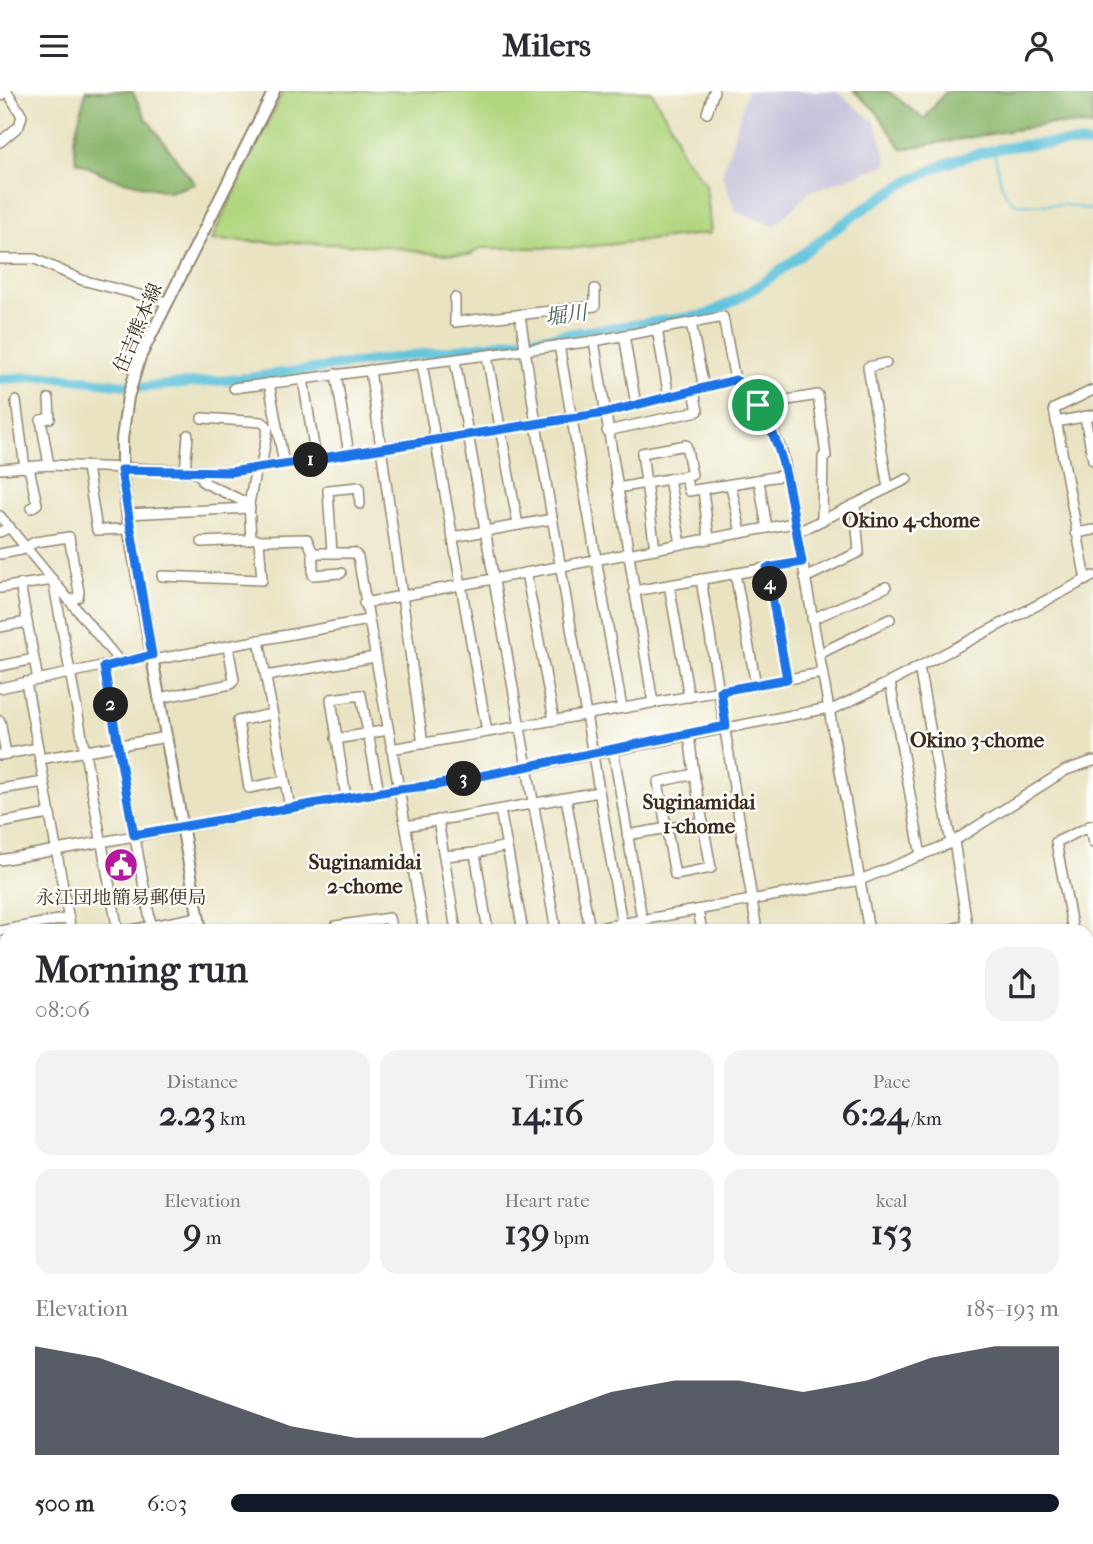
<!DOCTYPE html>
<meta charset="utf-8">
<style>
:root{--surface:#fff;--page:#f2f2f3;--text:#2b2b33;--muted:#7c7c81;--accent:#111827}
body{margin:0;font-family:"IM FELL French Canon","Noto Serif JP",serif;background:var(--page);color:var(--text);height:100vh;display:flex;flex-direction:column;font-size:26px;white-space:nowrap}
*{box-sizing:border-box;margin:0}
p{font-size:23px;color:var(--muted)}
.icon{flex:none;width:38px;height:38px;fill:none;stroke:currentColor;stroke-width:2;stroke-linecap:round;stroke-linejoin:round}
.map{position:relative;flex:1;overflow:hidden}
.details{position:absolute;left:0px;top:833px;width:1094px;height:621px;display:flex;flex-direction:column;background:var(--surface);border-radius:21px 21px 0 0;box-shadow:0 2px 5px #0004}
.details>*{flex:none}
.pin{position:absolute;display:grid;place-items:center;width:60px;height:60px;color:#fff;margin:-30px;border:4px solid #fff;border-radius:50%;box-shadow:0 2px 7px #0007}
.km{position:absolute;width:35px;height:35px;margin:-18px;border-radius:50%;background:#222;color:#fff;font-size:19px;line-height:35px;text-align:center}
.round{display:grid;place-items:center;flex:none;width:74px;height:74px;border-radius:21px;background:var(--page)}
.summary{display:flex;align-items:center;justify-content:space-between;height:119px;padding:0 35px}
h1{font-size:38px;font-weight:800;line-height:52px}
.figures{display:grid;grid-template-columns:repeat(3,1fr);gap:10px;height:119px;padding:7px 35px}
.figures div{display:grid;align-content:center;border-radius:18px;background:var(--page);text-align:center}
.figures b{font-size:35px;font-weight:800}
.figures small{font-size:19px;font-weight:400}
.figures p{font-size:19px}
.chart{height:196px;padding:14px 35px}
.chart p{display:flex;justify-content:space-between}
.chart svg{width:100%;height:126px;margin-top:7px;fill:var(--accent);opacity:.7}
ul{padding:0 35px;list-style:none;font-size:23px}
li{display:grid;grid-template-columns:112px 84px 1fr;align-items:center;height:52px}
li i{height:18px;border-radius:9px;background:var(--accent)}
header{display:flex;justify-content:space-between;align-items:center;height:91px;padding:0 35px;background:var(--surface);font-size:32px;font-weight:800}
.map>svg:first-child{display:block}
.industrial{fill:#c6c0da}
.green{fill:#b1d67f;stroke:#76804e;stroke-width:2}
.forest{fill:#8cb76e;stroke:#647046;stroke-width:2}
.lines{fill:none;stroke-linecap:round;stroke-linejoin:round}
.stream{stroke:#5fc3dc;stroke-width:2}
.river{stroke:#5fc3dc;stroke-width:10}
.minor-casing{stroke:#928670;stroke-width:12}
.major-casing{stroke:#928670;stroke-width:14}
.minor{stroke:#fff;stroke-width:9}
.major{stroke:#fff;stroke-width:10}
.route-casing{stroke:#fff;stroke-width:14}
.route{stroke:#1a73e8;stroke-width:9}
.labels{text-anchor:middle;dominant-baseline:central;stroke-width:5;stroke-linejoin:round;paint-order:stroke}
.street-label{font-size:19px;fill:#3b2a1e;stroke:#fdfcf7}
.poi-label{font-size:19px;fill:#3b2a1e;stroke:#fdfcf7}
.water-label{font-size:21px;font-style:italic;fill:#486060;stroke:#fdfcf7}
.neighbourhood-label{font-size:21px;font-weight:bold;fill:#3b2a1e;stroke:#fdfcf7}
</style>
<header><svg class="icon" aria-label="menu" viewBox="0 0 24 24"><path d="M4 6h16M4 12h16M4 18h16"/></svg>Milers<svg class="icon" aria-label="person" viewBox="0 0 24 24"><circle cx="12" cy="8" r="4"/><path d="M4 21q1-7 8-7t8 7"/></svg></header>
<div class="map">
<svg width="1093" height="1453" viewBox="0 0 1093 1453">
<rect width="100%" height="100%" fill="#fdfcf7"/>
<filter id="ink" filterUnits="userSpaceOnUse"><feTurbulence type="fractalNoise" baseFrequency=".0143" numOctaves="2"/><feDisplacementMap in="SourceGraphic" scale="14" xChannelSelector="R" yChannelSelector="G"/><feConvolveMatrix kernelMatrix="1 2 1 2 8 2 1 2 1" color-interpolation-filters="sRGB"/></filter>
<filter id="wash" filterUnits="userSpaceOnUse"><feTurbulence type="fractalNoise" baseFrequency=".00686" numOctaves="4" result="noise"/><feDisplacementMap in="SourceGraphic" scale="28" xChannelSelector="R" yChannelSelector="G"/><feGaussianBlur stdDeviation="1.57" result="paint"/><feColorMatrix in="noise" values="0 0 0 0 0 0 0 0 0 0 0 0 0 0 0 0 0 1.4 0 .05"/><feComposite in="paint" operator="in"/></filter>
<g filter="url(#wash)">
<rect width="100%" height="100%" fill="#e9e3c2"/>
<polygon class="industrial" points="747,0 836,0 876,32 888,73 811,100 775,135 736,120 722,84"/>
<g class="green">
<polygon points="283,0 651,0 673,38 682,63 706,94 711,142 577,157 481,157 469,164 427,162 387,155 211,149"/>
<polygon points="1087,1302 1093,1316 1093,1392 1087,1392"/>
</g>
<g class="forest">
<polygon points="86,0 132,0 146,27 195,93 169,101 112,87 76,70 74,48"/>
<polygon points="854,0 888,0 924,28 946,0 1093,0 1093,35 1050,33 902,58 876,20"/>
</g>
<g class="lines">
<path class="stream" d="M994,59C998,77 999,103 1016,113L1067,114L1093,119"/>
<path class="river" d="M0,288L48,285L144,296L240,288L705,224C746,207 782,178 818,151C909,82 974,45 1093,53"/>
</g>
</g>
<g filter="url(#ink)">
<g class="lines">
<g class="minor-casing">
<g id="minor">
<polyline points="707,22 714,0"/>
<polyline points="0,51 19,35 22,25 7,0"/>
<polyline points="0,168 35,168 82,189 167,211"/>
<polyline points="455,207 455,231 595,215 595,198"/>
<polyline points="520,224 536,333 622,833"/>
<polyline points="691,232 704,297"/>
<polyline points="657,238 669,306"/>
<polyline points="624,244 636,314"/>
<polyline points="594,250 653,612"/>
<polyline points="559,254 622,617"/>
<polyline points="487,265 518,434"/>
<polyline points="455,269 556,840"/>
<polyline points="886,272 868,276 888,397"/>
<polyline points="422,273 487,641"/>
<polyline points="370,279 423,653"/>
<polyline points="336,283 349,363"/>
<polyline points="303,288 316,368"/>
<polyline points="269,292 284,373"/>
<polyline points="234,297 594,250 723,226 735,289"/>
<polyline points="16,310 25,377"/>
<polyline points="758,314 818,304 826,365 823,366 822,429"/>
<polyline points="1085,326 1093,369"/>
<polyline points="202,327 262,331 268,336 261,376"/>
<polyline points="1056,331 1093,324"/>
<polyline points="607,340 698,320 694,300"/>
<polyline points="49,374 41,329 50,327 49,308"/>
<polyline points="87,376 97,439 129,438"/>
<polyline points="29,377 37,413 31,417"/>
<path d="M0,378L49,374L230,381L604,322L735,289C755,296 775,344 783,363L869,840"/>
<polyline points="185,381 188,344"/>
<polyline points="193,381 204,387 203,391 249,413 251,447 259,449 307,448 313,462 354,462 358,466 424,840"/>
<polyline points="685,385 689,400 786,384"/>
<polyline points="669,388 681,453"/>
<polyline points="759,390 767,437"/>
<polyline points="731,395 741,442"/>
<polyline points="617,397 692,384 686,354 642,362 655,458"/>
<polyline points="703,399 709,448"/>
<polyline points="249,413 256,377"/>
<polyline points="127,423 250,417"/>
<polyline points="0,425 120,571"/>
<polyline points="0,441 10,436"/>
<polyline points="796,442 907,388"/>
<polyline points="1076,442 1093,439"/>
<polyline points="453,446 552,428"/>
<polyline points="202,451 248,449 251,447"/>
<polyline points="313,462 313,484 341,482"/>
<polyline points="332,462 328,399 359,396 360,413"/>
<polyline points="0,463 21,459 35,451 69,446 79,501 78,506 70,510"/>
<polyline points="767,477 787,588"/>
<polyline points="526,482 554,629"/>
<polyline points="735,482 756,594"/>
<polyline points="162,485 262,489 259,449"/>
<polyline points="805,487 859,461 855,414"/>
<polyline points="701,488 757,840"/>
<polyline points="53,489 118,840"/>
<polyline points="1086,489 1054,318 1093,299"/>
<polyline points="20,493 38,589"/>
<polyline points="669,494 689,606"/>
<polyline points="0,497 53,489"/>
<polyline points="634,500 802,471"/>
<polyline points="364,512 794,432"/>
<polyline points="812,528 886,496"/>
<polyline points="0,536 27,531"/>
<polyline points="259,549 290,717"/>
<polyline points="819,563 890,528"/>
<polyline points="153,569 368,529"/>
<polyline points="0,575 34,568"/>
<polyline points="104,576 152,840"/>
<polyline points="919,576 951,752"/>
<polyline points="266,585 375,566"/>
<polyline points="26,591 71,840"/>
<polyline points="890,591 921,765"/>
<polyline points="0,597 152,564"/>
<polyline points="159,607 231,593 234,589 228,555"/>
<polyline points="829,620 890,591 1093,485"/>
<polyline points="272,623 238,630 249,697 284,690"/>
<polyline points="0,630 6,663"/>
<polyline points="689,644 694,683"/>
<polyline points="336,648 388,639"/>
<polyline points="391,658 822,582"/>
<polyline points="613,658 644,840"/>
<polyline points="0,664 38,657"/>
<polyline points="40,668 167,646"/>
<polygon points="694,683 711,777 675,784 658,691"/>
<polyline points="0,698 44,691"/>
<polyline points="346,707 331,608 361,604 379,701"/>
<polyline points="566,707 590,839"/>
<polyline points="500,719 523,840"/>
<polyline points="438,729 456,840"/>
<polyline points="0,732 49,723"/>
<polyline points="406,735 599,701"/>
<polyline points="1089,735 1093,752"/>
<polyline points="627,744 703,731"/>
<polyline points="954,750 968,840"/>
<polyline points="475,762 507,755"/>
<polyline points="444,765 475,762 488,840"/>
<polyline points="0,769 399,698 436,694 829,617"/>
<polyline points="698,819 702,840"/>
<polyline points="0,840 69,827"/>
<polyline points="126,840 198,826"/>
<polyline points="336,840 335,835 389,827 392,840"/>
<polyline points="582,840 860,789 951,752 1066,679 1093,670"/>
<polyline points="943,840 967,834"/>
<polyline points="1073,840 1056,751 1093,734"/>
<polyline points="0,873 7,872"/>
<polyline points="1087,884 1093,895"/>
<polyline points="0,908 7,907"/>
<polyline points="0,943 7,941"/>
<polyline points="0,950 7,988"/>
<polyline points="0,1035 7,1034"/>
<polyline points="0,1076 7,1075"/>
<polyline points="1087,1147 1093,1147"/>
<polyline points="0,1161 7,1166"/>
<polyline points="0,1199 7,1197"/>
<polyline points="0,1236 7,1235"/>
<polyline points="0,1271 7,1270"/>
<polyline points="0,1312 7,1311"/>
<polyline points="0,1350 7,1349"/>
<polyline points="0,1386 7,1386"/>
<polyline points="1087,1401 1093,1402"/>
<polyline points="0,1422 7,1421"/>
<polyline points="728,1447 764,1453"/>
<polyline points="889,1447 897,1453"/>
<polyline points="957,1447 958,1453"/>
<polyline points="525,1452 534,1453"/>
<polyline points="56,1453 56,1447"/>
<polyline points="98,1453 99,1447"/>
<polyline points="190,1453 192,1447"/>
<polyline points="277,1453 279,1447"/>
<polyline points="376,1453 377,1447"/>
<polyline points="474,1453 475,1447"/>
<polyline points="657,1453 658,1447"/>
<polyline points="981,1453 985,1447"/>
<polyline points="1007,1453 1007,1447"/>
<polyline points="1072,1453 1072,1447"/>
</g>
</g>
<g class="major-casing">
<g id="major">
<polyline points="0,4 5,0"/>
<polyline points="201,840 129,438 122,379 122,348 128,306 140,266 274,0"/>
<polyline points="1087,926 1093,921"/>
<polyline points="0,1113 7,1118"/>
<polyline points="234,1453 236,1447"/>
<polyline points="822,1453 823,1447"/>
</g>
</g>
<use href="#minor" class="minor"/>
<use href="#major" class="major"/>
</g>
</g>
<g class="lines" filter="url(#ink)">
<g class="route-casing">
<path id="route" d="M735,289C746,293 750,303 757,312C788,360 791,416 802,471L767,477L787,588L721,600L726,635L436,694L399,698L134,744L104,576L152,564L121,379L230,381L284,373L604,322Z"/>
</g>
<use href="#route" class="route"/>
</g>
<defs>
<g id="civic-disc" transform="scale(1.75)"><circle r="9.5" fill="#b5179e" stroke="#fdfcf7"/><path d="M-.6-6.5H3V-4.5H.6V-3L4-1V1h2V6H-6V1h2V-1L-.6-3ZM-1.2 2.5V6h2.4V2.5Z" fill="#fff"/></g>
</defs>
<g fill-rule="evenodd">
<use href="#civic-disc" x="121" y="774"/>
</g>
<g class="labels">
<g class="street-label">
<text transform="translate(138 237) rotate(-67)">住吉熊本線</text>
</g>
<g class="poi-label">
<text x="121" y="807">永江団地簡易郵便局</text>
</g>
<g class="water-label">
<text transform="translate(566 224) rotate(-8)">堀川</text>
</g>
<g class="neighbourhood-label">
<text x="911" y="429">Okino 4-chome</text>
<text x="977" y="649">Okino 3-chome</text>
<text x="699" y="711">Suginamidai<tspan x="699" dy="24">1-chome</tspan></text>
<text x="365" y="771">Suginamidai<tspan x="365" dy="24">2-chome</tspan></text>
</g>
</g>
</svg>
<div class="pin" style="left:758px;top:314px;background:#1e9e55"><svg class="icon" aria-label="arrive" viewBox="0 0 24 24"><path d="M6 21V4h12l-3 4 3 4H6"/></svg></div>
<b class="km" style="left:311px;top:369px">1</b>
<b class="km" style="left:111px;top:614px">2</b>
<b class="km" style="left:464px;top:688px">3</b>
<b class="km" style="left:770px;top:493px">4</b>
<section class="details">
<div class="summary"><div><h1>Morning run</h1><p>08:06</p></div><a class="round"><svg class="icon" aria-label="share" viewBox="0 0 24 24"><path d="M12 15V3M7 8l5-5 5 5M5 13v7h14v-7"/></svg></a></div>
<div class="figures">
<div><p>Distance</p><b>2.23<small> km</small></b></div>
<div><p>Time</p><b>14:16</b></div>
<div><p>Pace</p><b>6:24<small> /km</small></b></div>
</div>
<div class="figures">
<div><p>Elevation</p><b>9<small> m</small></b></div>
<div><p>Heart rate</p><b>139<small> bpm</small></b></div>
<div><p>kcal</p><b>153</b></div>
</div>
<div class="chart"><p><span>Elevation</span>185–193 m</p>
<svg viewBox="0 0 160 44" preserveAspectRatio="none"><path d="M0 44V6L10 10L20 18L30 26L40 34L50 38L60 38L70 38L80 30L90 22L100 18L110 18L120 22L130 18L140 10L150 6L160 6V44z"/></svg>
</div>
<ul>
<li><b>500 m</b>6:03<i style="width:100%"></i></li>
</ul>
</section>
</div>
